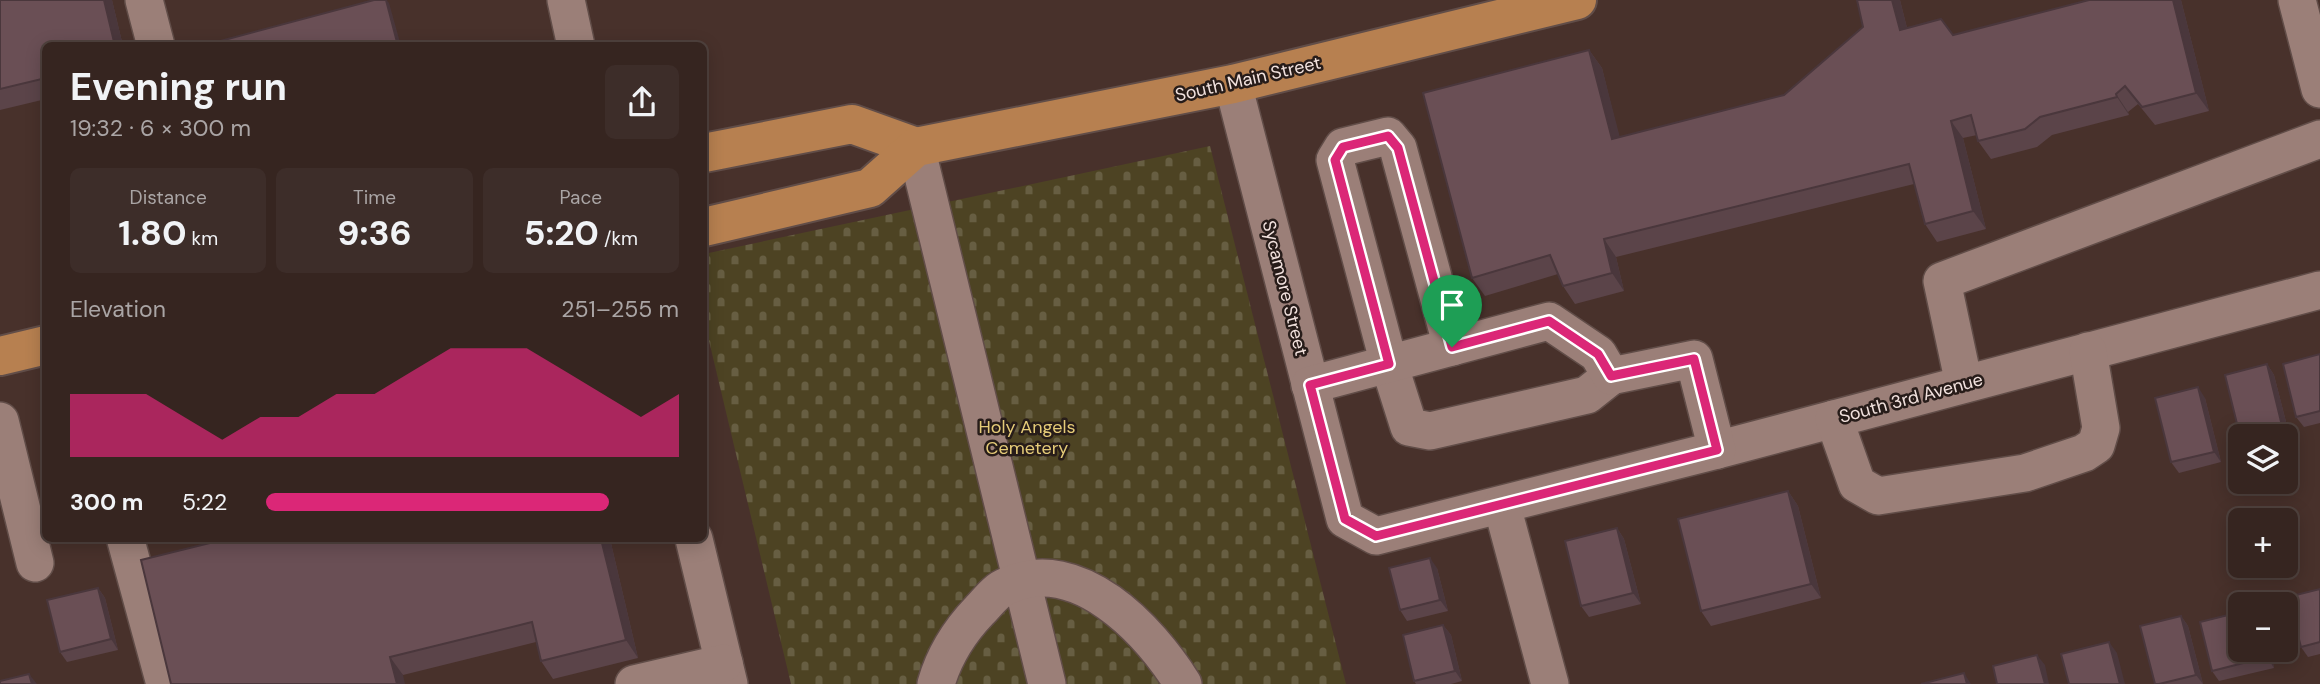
<!DOCTYPE html>
<meta charset="utf-8">
<style>
:root{--surface:#362520;--page:#3d2d29;--text:#f1f3f6;--muted:#aaa5a5;--line:#50423e;--accent:#db2777}
body{margin:0;font-family:"DM Sans",sans-serif;background:var(--page);color:var(--text);height:100vh;display:flex;flex-direction:column;font-size:26px;white-space:nowrap}
*{box-sizing:border-box;margin:0}
p{font-size:23px;color:var(--muted)}
.icon{flex:none;width:38px;height:38px;fill:none;stroke:currentColor;stroke-width:2;stroke-linecap:round;stroke-linejoin:round}
.map{position:relative;flex:1;overflow:hidden}
.panel{position:absolute;left:42px;top:42px;width:665px;height:500px;display:flex;flex-direction:column;background:var(--surface);border-radius:10px;box-shadow:0 4px 18px #0003,0 0 0 2px var(--line)}
.panel>*{flex:none}
.buttons{position:absolute;left:2228px;top:424px;display:grid;gap:14px}
.buttons a{display:grid;place-items:center;width:70px;height:70px;border-radius:10px;background:var(--surface);box-shadow:0 4px 18px #0003,0 0 0 2px var(--line);font-size:35px}
.pin{position:absolute;display:grid;place-items:center;width:60px;height:60px;color:#fff;margin:-72px -30px;border-radius:50% 50% 50% 0;rotate:-45deg;box-shadow:0 0 7px #0007}
.pin .icon{rotate:45deg}
.round{display:grid;place-items:center;flex:none;width:74px;height:74px;border-radius:10px;background:var(--page)}
.head{display:flex;align-items:center;justify-content:space-between;height:119px;padding:0 28px}
h1{font-size:38px;font-weight:700;line-height:52px}
.metrics{display:grid;grid-template-columns:repeat(3,1fr);gap:10px;height:119px;padding:7px 28px}
.metrics div{display:grid;align-content:center;border-radius:10px;background:var(--page);text-align:center}
.metrics b{font-size:35px;font-weight:700}
.metrics small{font-size:19px;font-weight:400}
.metrics p{font-size:19px}
.chart{height:196px;padding:14px 28px}
.chart p{display:flex;justify-content:space-between}
.chart svg{width:100%;height:126px;margin-top:7px;fill:var(--accent);opacity:.7}
ul{padding:0 28px;list-style:none;font-size:23px}
li{display:grid;grid-template-columns:112px 84px 1fr;align-items:center;height:52px}
li i{height:18px;border-radius:9px;background:var(--accent)}
.map>svg:first-child{display:block}
.cemetery{fill:url(#cemetery-stones)}
.lines{fill:none;stroke-linecap:round;stroke-linejoin:round}
.minor-casing{stroke:#614d48;stroke-width:40}
.major-casing{stroke:#614d48;stroke-width:42}
.minor{stroke:#9b7f78;stroke-width:37}
.major{stroke:#b78050;stroke-width:38}
.wall{fill:#5b4449}
.shaded-wall{fill:#4a373c}
.building{fill:#6a4f55;stroke:#4a373c;stroke-width:2}
.route-casing{stroke:#fff;stroke-width:14}
.route{stroke:#db2777;stroke-width:9}
.labels{text-anchor:middle;dominant-baseline:central;stroke-width:5;stroke-linejoin:round;paint-order:stroke}
.street-label{font-size:18px;fill:#f2e2de;stroke:#271c19}
.park-label{font-size:18px;fill:#e5cb78;stroke:#271c19}
</style>
<div class="map">
<svg width="2320" height="684" viewBox="0 0 2320 684">
<defs>
<pattern id="cemetery-stones" width="16" height="16" patternUnits="userSpaceOnUse" patternTransform="scale(1.75)"><rect width="16" height="16" fill="#4d4323"/><path d="M2 7V4a2 2 0 0 1 4 0v3zM10 15v-3a2 2 0 0 1 4 0v3z" fill="#675e42"/></pattern>
</defs>
<rect width="100%" height="100%" fill="#48312b"/>
<polygon class="cemetery" points="1210,146 1346,684 791,684 704,320 704,254"/>
<g class="lines">
<g class="minor-casing">
<g id="minor">
<polyline points="144,0 156,46"/>
<polyline points="566,0 576,46"/>
<polyline points="2297,0 2320,89"/>
<polyline points="1233,84 1345,519 1376,536 1717,450 2320,290"/>
<polyline points="916,147 1047,684"/>
<polyline points="1452,347 1398,148 1388,136 1343,147 1335,160 1389,364 1409,427 1430,431 1587,395 1611,376"/>
<polyline points="1964,384 1942,281 2320,139"/>
<polyline points="1310,385 1549,321 1598,354 1611,376 1694,359 1717,450"/>
<polyline points="1834,419 1857,484 1878,496 2025,473 2084,453 2096,445 2101,428 2088,351"/>
<polyline points="0,421 35,563"/>
<polyline points="1502,506 1550,684"/>
<polyline points="694,539 729,684"/>
<polyline points="126,541 165,684"/>
<polyline points="634,684 724,663"/>
<path d="M936,684C944,656 959,632 979,611C987,603 996,590 1007,586C1078,553 1149,630 1183,684"/>
</g>
</g>
<g class="major-casing">
<g id="major">
<polyline points="704,153 852,124 916,147"/>
<polyline points="704,227 870,188 916,147 1233,84 1577,0"/>
<polyline points="0,356 46,345"/>
</g>
</g>
<use href="#minor" class="minor"/>
<use href="#major" class="major"/>
</g>
<g class="wall">
<polygon points="0,0 112,0 123,46 46,46 46,99 0,110"/>
<polygon points="1857,0 1900,0 1907,28 1953,35 2089,0 2181,0 2209,111 2155,125 2138,104 2128,112 2129,115 2052,135 2037,147 1991,159 1978,141 1977,135 1963,138 1986,229 1937,242 1925,224 1914,184 1616,257 1624,291 1575,304 1563,286 1558,274 1485,296 1472,278 1589,50 1602,68 1619,137 1784,95 1863,27"/>
<polygon points="2320,354 2320,423 2304,427 2296,417"/>
<polygon points="2267,364 2274,375 2292,445 2286,446 2286,436 2240,436"/>
<polygon points="2205,398 2221,462 2179,473 2171,462"/>
<polygon points="1788,491 1798,506 1821,598 1711,626 1701,611"/>
<polygon points="1617,528 1624,539 1641,604 1589,617 1581,606"/>
<polygon points="2286,536 2288,542 2290,542 2294,548 2299,566 2264,574 2260,565 2286,565"/>
<polygon points="226,539 610,539 638,658 553,679 541,661 536,642 403,675"/>
<polygon points="1437,568 1448,611 1407,621 1400,610"/>
<polygon points="98,588 105,598 118,650 67,662 60,652"/>
<polygon points="2320,589 2320,654 2308,657 2301,647"/>
<polygon points="2181,616 2188,626 2203,684 2155,684"/>
<polygon points="1443,625 1451,635 1462,681 1451,684 1416,684 1414,681"/>
<polygon points="2240,649 2270,649 2274,668 2219,681 2212,671"/>
</g>
<g class="shaded-wall">
<polygon points="104,0 112,0 123,46 115,46"/>
<polygon points="386,0 389,3 401,46 398,46"/>
<polygon points="1892,0 1900,0 1912,48 1900,30"/>
<polygon points="2173,0 2181,0 2209,111 2196,93"/>
<polygon points="1589,50 1602,68 1625,157 1612,139"/>
<polygon points="2116,94 2128,112 2129,115 2117,97"/>
<polygon points="1951,121 1963,138 1986,229 1973,211"/>
<polygon points="1604,239 1616,257 1624,291 1612,273"/>
<polygon points="2267,364 2274,375 2292,445 2284,434"/>
<polygon points="2198,387 2205,398 2221,462 2214,452"/>
<polygon points="1788,491 1798,506 1821,598 1811,584"/>
<polygon points="1617,528 1624,539 1641,604 1633,593"/>
<polygon points="601,539 610,539 638,658 626,640"/>
<polygon points="2290,542 2294,548 2299,566 2295,560"/>
<polygon points="1430,558 1437,568 1448,611 1440,600"/>
<polygon points="98,588 105,598 118,650 111,639"/>
<polygon points="2181,616 2188,626 2203,684 2196,675"/>
<polygon points="1443,625 1451,635 1462,681 1455,671"/>
<polygon points="2109,642 2117,653 2125,684 2120,684"/>
<polygon points="2265,649 2270,649 2274,668 2267,657"/>
<polygon points="2037,655 2045,665 2049,684 2045,684"/>
<polygon points="390,657 403,675 405,684 397,684"/>
<polygon points="1964,673 1971,684 1967,684"/>
<polygon points="29,674 37,684 32,684"/>
</g>
<g class="building">
<polygon points="0,0 104,0 115,46 46,46 46,78 0,89"/>
<polygon points="374,0 386,0 398,46 214,46 213,43"/>
<polygon points="1857,0 1892,0 1900,30 1941,19 1953,35 2089,0 2173,0 2196,93 2142,107 2125,86 2116,94 2117,97 2040,117 2025,129 1978,141 1971,115 1951,121 1973,211 1925,224 1909,164 1604,239 1612,273 1563,286 1550,255 1472,278 1423,93 1589,50 1612,139 1784,95 1863,27"/>
<polygon points="2320,354 2320,411 2296,417 2283,364"/>
<polygon points="2267,364 2284,434 2278,436 2240,436 2225,375"/>
<polygon points="2198,387 2214,452 2171,462 2155,398"/>
<polygon points="1788,491 1811,584 1701,611 1678,519"/>
<polygon points="1617,528 1633,593 1581,606 1565,541"/>
<polygon points="226,539 601,539 626,640 541,661 532,622 390,657 397,684 171,684 141,560"/>
<polygon points="2286,542 2286,543 2290,542 2295,560 2286,562"/>
<polygon points="1430,558 1440,600 1400,610 1389,568"/>
<polygon points="2260,565 2274,565 2261,569"/>
<polygon points="98,588 111,639 60,652 47,600"/>
<polygon points="2320,589 2320,642 2301,647 2288,597"/>
<polygon points="2240,612 2240,649 2265,649 2267,657 2212,671 2200,622"/>
<polygon points="2181,616 2196,675 2159,684 2155,684 2140,626"/>
<polygon points="1443,625 1455,671 1414,681 1403,635"/>
<polygon points="2109,642 2120,684 2069,684 2061,654"/>
<polygon points="2037,655 2045,684 1997,684 1993,666"/>
<polygon points="1964,673 1967,684 1921,684"/>
<polygon points="29,674 32,684 0,684 0,681"/>
</g>
<g class="lines">
<g class="route-casing">
<polygon id="route" points="1388,136 1398,148 1452,347 1549,321 1598,354 1611,376 1694,359 1717,450 1376,536 1345,519 1310,385 1389,364 1335,160 1343,147"/>
</g>
<use href="#route" class="route"/>
</g>
<g class="labels">
<g class="street-label">
<text transform="translate(1248 79) rotate(-13)">South Main Street</text>
<text transform="translate(1285 288) rotate(76)">Sycamore Street</text>
<text transform="translate(1911 398) rotate(-15)">South 3rd Avenue</text>
</g>
<g class="park-label">
<text x="1027" y="427">Holy Angels<tspan x="1027" dy="21">Cemetery</tspan></text>
</g>
</g>
</svg>
<div class="buttons">
<a><svg class="icon" aria-label="layers" viewBox="0 0 24 24"><path d="M12 4l9 5-9 5-9-5zM3 14l9 5 9-5"/></svg></a>
<a>+</a>
<a>−</a>
</div>
<div class="pin" style="left:1452px;top:347px;background:#1e9e55"><svg class="icon" aria-label="arrive" viewBox="0 0 24 24"><path d="M6 21V4h12l-3 4 3 4H6"/></svg></div>
<section class="panel">
<div class="head"><div><h1>Evening run</h1><p>19:32 · 6 × 300 m</p></div><a class="round"><svg class="icon" aria-label="share" viewBox="0 0 24 24"><path d="M12 15V3M7 8l5-5 5 5M5 13v7h14v-7"/></svg></a></div>
<div class="metrics">
<div><p>Distance</p><b>1.80<small> km</small></b></div>
<div><p>Time</p><b>9:36</b></div>
<div><p>Pace</p><b>5:20<small> /km</small></b></div>
</div>
<div class="chart"><p><span>Elevation</span>251–255 m</p>
<svg viewBox="0 0 160 44" preserveAspectRatio="none"><path d="M0 44V22L10 22L20 22L30 30L40 38L50 30L60 30L70 22L80 22L90 14L100 6L110 6L120 6L130 14L140 22L150 30L160 22V44z"/></svg>
</div>
<ul>
<li><b>300 m</b>5:22<i style="width:83%"></i></li>
</ul>
</section>
</div>
